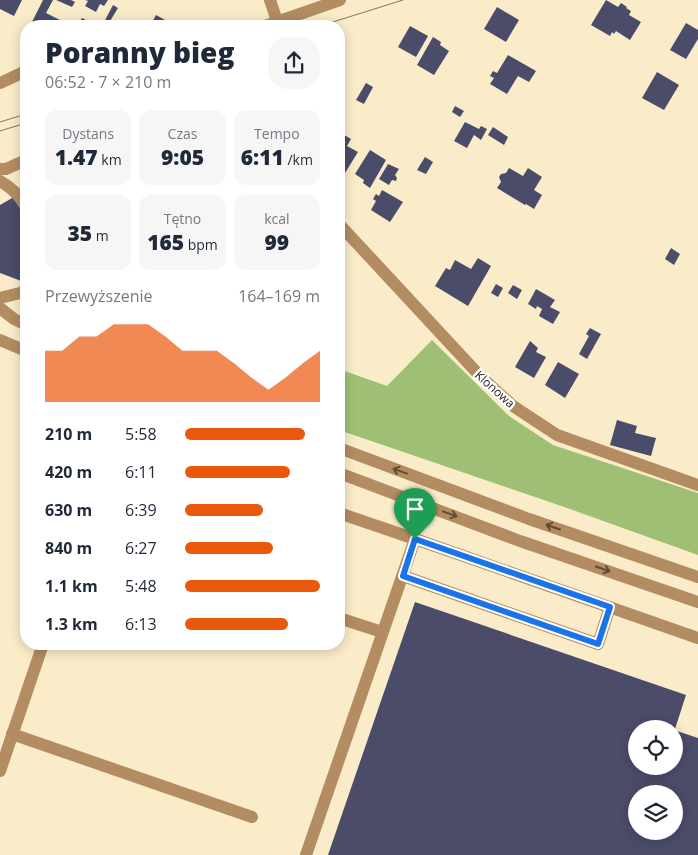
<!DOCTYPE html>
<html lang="pl">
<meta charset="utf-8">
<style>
:root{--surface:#fff;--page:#f6f6f7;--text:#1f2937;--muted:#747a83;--accent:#ea580c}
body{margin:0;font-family:"Open Sans",sans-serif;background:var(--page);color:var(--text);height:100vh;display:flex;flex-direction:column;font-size:19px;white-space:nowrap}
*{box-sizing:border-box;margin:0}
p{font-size:16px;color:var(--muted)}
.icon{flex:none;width:28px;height:28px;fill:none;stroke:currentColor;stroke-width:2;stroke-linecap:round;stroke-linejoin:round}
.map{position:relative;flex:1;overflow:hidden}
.sheet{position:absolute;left:20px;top:20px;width:325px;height:630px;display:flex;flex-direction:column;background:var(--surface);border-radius:20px;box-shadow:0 2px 12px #0003}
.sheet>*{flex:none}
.fabs{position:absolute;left:628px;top:720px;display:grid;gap:10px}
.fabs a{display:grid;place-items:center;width:55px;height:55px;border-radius:50%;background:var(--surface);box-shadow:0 2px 12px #0003;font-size:25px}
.pin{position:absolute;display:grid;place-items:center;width:42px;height:42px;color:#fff;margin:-51px -21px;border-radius:50% 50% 50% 0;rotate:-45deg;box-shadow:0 0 5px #0007}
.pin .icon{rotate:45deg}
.round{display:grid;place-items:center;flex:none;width:52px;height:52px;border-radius:20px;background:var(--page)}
.headline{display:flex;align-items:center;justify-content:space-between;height:85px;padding:0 25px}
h1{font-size:28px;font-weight:800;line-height:38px}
.stats{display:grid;grid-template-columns:repeat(3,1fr);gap:8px;height:85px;padding:5px 25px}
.stats div{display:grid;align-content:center;border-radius:12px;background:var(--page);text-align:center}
.stats b{font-size:21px;font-weight:800}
.stats small{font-size:14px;font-weight:400}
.stats p{font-size:14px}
.chart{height:140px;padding:10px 25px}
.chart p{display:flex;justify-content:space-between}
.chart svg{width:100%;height:90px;margin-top:5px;fill:var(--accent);opacity:.7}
ul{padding:0 25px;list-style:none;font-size:16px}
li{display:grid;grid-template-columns:80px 60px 1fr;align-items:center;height:38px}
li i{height:12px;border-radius:6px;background:var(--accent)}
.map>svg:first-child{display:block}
.forest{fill:#9fc074}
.building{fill:#4b4c6a;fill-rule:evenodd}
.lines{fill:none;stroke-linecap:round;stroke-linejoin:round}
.minor{stroke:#b38c61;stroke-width:12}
.tram{stroke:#7f7760;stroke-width:1}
.oneway{stroke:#5f4c33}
.route-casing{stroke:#fff;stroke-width:10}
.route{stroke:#1a73e8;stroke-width:6}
.labels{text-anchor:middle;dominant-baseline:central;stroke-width:5;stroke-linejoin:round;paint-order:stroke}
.street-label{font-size:12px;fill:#272215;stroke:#fff}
</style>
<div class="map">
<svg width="698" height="855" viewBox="0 0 698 855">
<rect width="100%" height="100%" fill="#faecc9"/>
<polygon class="forest" points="432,340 509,416 553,445 698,493 698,555 567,508 339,430 339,369 387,386"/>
<g class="building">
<polygon points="0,0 22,0 14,16 0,9"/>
<polygon points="43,0 53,0 46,13 64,22 62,26 30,26"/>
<polygon points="56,0 71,0 75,2 72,7"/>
<polygon points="85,0 108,0 104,6 100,4 96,12 85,6 88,1"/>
<polygon points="606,0 618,7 621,3 627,7 626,8 631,11 629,15 641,22 630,40 616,31 614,34 612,32 610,36 591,25"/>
<polygon points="113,5 118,8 107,26 102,26"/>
<polygon points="497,7 519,20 506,42 484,29"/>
<polygon points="156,15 176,26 150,26"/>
<polygon points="82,18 98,26 77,26"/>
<polygon points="686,23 698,30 698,39 686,59 670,50"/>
<polygon points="410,26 428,36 416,57 398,47"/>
<polygon points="433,37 441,42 440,45 449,51 434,75 417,65"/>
<polygon points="508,55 536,71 529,82 518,76 507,94 490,84 494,78 490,76 493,71 497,73"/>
<polygon points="657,72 679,85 664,110 642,98"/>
<polygon points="366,83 373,87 364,104 356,100"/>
<polygon points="455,106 464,111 460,117 452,112"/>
<polygon points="465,122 479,129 481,126 487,129 481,140 474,135 467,148 454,141"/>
<polygon points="493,127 508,137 504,145 488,135"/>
<polygon points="339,132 351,139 347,146 358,152 345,173 339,169"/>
<polygon points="370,150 386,160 370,188 363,183 364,180 355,174"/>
<polygon points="425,157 433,162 426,174 417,170"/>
<polygon points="388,164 399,169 395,175 397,178 396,181 392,180 389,185 379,179"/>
<polygon points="509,168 523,176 528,168 542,177 534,190 542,195 534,209 526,204 525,205 497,188 501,182 499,177 501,174 506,173"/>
<polygon points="26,190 26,219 23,221 26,227 26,280 24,282 0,273 0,205"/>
<polygon points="382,190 403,202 390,222 371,210 376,201 373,199 376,194 379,196"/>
<polygon points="671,248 680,254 674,265 665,259"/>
<polygon points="478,258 491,266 468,306 435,286 446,268 450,270 455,260 471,269"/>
<polygon points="496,284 503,288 498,297 491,293"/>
<polygon points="513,285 522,290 517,299 508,293"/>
<polygon points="536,289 555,300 550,307 560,312 553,324 539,316 542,309 537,306 536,309 528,304"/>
<polygon points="590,328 601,334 587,359 579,354 589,336 586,334"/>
<polygon points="530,341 538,348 536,352 546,357 534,378 515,367"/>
<polygon points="558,362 579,374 565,398 545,385"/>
<polygon points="617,420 637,426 635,433 656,438 651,456 610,445"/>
<path d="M415,602L686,695L675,729H636V766H674V730L698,738V855H328ZM636,794H674V831H636Z"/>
</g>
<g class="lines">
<g class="minor">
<polyline points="270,0 277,21"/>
<polyline points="265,26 340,0"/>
<polyline points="0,83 26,71"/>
<polyline points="0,169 6,169 26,160"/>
<path d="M0,181C11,187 20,196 26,207"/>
<polyline points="339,224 481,377 513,406 557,435 698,485"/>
<polyline points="0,298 20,293 26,290"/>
<polyline points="0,308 14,319 26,325"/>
<polyline points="0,340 26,351"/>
<polyline points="339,448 529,519 698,577"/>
<polyline points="339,473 520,541 698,602"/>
<polyline points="415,539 698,638"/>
<polyline points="403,576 598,644 610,607"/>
<polyline points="339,618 382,632"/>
<polyline points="12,734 252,817"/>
<polyline points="0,771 43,644"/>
<polyline points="306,855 415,539 339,513"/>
</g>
<g class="tram">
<polyline points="320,26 403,0"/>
<polyline points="0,122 26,114"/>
<polyline points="0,131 26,123"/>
</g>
</g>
<defs><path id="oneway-shaft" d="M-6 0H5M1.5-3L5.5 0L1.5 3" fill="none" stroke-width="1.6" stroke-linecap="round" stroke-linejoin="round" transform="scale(1.25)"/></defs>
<g class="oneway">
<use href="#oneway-shaft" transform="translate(400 471) rotate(-160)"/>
<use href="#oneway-shaft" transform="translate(450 514) rotate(20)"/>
<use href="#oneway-shaft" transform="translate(553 527) rotate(-161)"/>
<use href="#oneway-shaft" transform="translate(603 569) rotate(19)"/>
</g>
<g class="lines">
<g class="route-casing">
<polygon id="route" points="415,539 610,607 598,644 403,576"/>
</g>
<use href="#route" class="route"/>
</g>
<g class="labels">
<g class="street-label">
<text transform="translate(495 389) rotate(42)">Klonowa</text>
</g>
</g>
</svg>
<div class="fabs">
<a><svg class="icon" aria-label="locate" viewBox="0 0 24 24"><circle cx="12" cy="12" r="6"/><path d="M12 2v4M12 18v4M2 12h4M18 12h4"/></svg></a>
<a><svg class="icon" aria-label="layers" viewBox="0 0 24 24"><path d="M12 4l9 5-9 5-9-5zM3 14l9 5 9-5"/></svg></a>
</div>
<div class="pin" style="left:415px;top:539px;background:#1e9e55"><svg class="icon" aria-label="arrive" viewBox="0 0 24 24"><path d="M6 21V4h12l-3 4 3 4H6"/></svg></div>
<section class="sheet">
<div class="headline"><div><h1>Poranny bieg</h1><p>06:52 · 7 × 210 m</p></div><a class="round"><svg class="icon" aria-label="share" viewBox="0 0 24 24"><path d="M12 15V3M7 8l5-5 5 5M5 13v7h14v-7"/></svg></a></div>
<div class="stats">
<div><p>Dystans</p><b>1.47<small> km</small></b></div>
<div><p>Czas</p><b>9:05</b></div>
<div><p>Tempo</p><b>6:11<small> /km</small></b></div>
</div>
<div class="stats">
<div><b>35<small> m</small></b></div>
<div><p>Tętno</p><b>165<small> bpm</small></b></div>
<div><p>kcal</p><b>99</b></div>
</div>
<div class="chart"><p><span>Przewyższenie</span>164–169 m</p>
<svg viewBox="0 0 160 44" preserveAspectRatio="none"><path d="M0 44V19L10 19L20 12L30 12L40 6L50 6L60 6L70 12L80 19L90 19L100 19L110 25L120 32L130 38L140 32L150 25L160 19V44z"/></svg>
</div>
<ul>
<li><b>210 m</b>5:58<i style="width:89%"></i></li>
<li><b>420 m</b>6:11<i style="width:78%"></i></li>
<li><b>630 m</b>6:39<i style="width:58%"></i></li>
<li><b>840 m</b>6:27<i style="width:65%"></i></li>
<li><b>1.1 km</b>5:48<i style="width:100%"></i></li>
<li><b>1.3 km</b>6:13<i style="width:76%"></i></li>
</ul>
</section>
</div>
